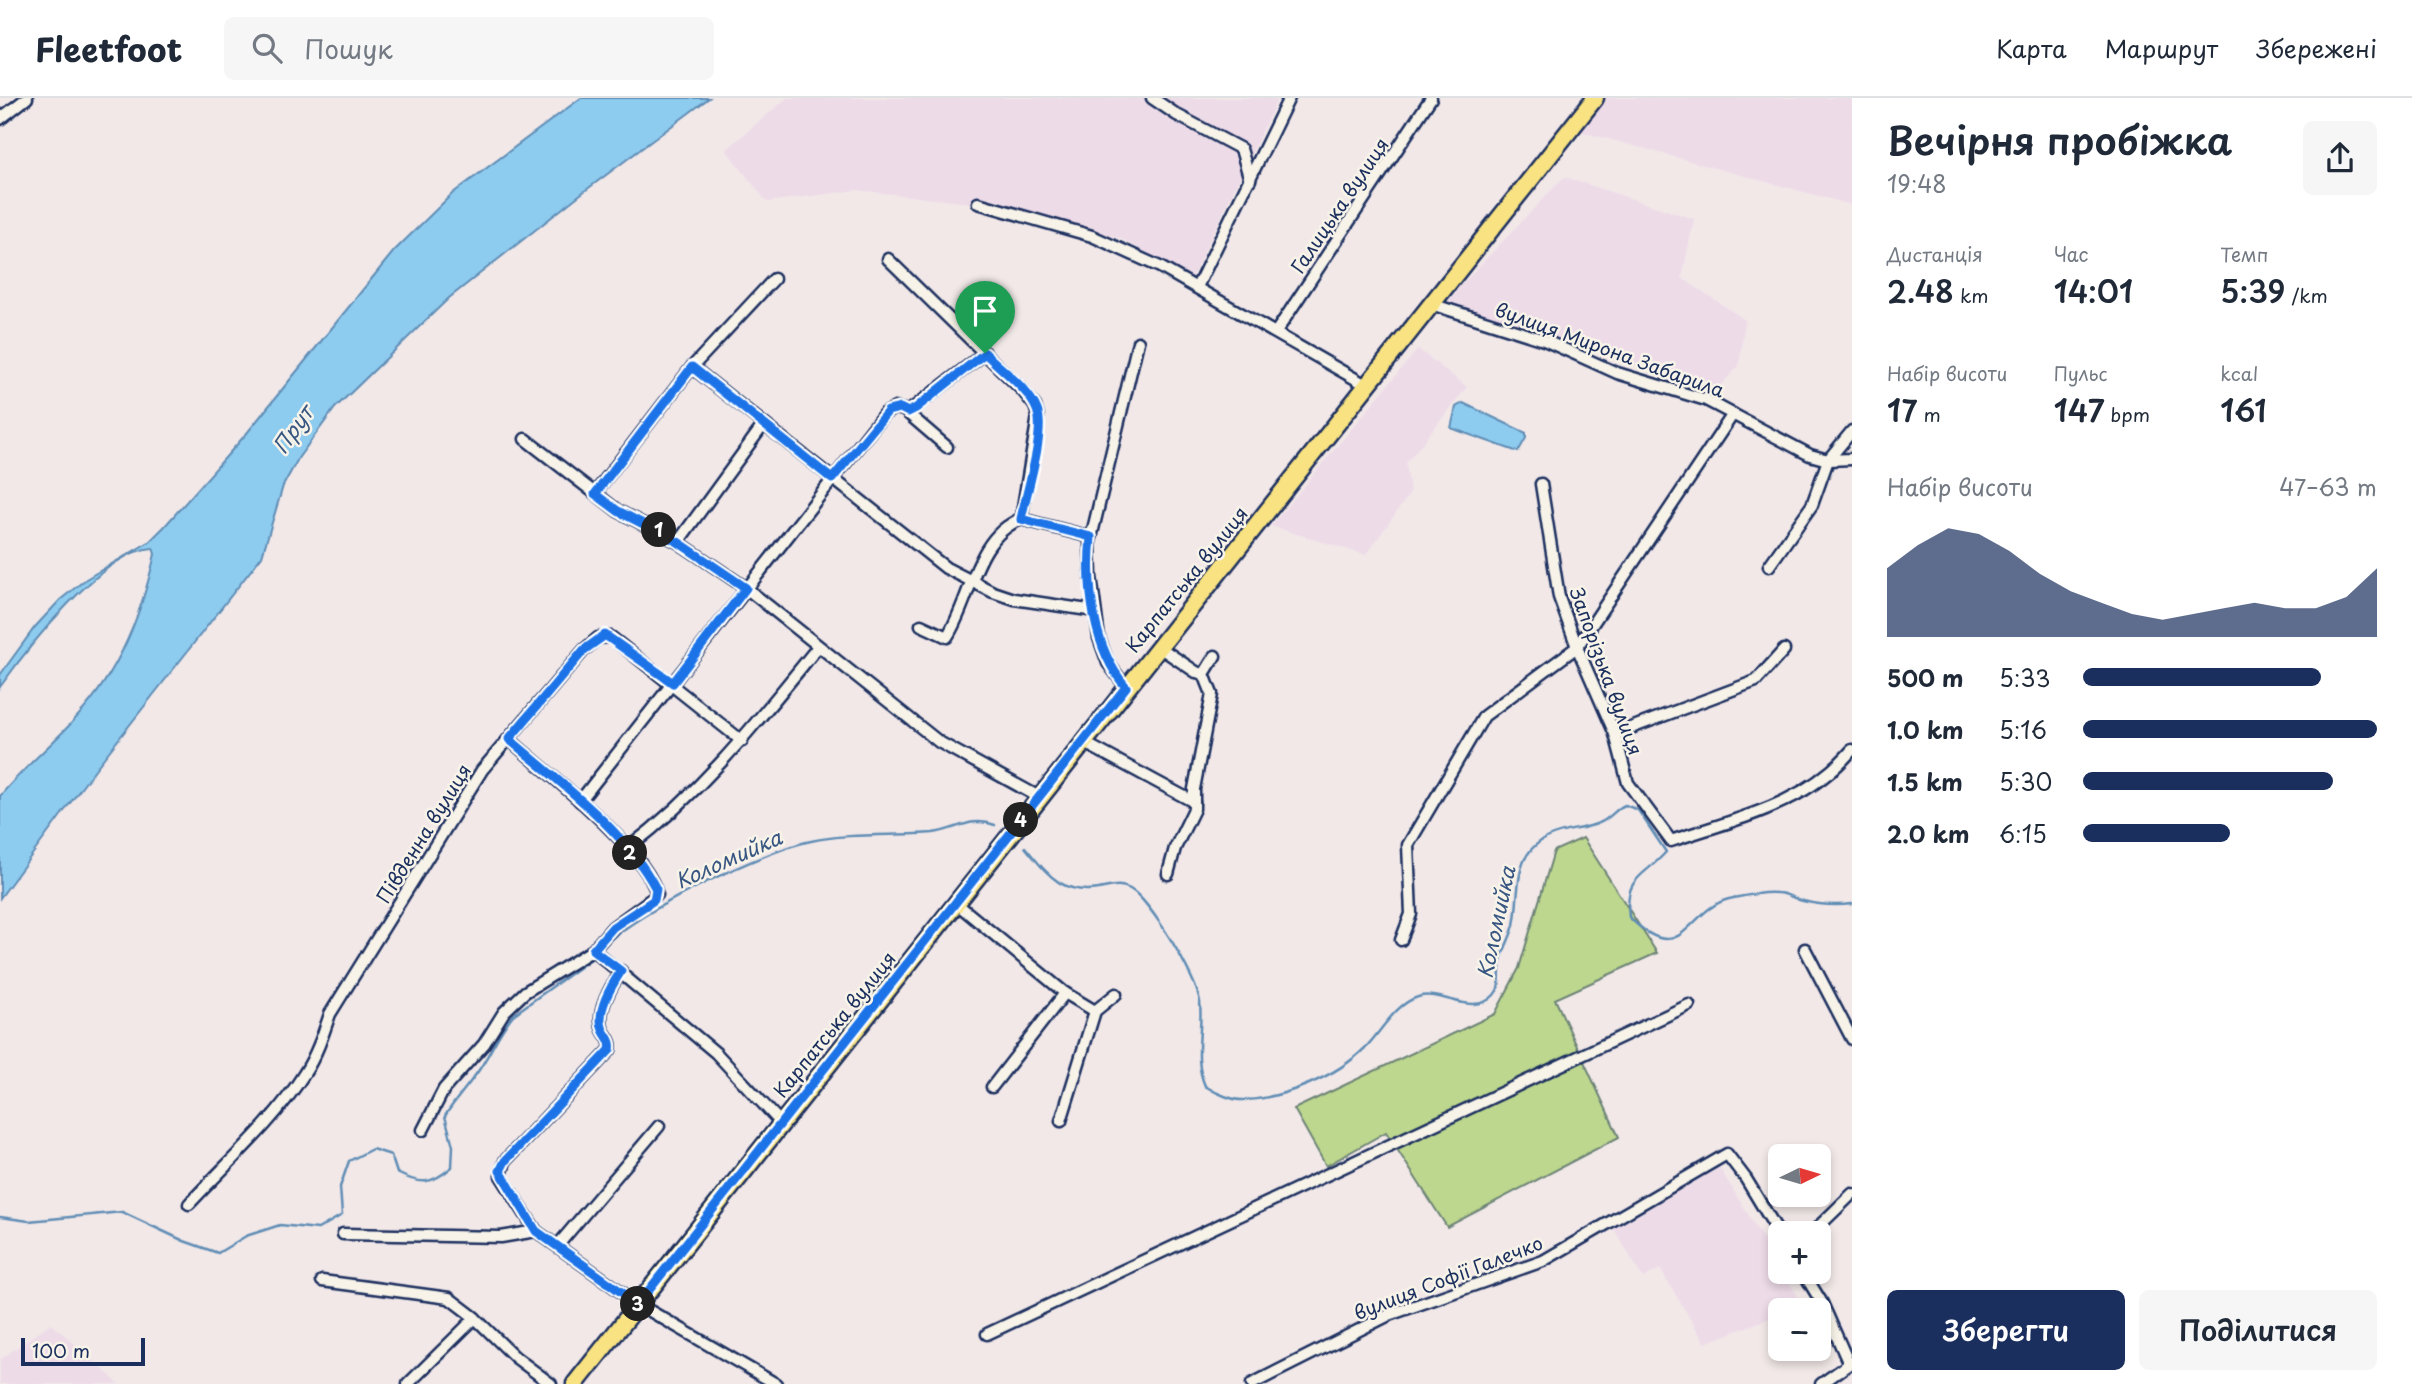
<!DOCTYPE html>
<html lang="uk">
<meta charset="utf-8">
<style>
:root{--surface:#fff;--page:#f6f6f7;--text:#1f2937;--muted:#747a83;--line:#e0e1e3;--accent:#1b2f5e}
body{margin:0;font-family:"Playpen Sans",sans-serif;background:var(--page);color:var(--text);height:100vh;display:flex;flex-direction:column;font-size:26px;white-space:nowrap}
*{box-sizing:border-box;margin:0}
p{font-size:23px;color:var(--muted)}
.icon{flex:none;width:38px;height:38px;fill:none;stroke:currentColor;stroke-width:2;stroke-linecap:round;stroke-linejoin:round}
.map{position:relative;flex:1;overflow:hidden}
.drawer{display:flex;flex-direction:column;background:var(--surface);width:560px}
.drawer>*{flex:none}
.needle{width:46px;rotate:85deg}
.controls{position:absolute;left:1768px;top:1046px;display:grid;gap:14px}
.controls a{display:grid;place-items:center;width:63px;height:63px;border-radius:10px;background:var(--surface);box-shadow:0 4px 10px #0003;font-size:35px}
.scale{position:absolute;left:21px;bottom:18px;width:124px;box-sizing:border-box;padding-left:7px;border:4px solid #1b2f5e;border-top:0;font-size:19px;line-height:24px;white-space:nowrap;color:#1b2f5e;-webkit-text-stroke:5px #f7f3e8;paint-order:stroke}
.pin{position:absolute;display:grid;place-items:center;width:60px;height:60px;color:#fff;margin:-72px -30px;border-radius:50% 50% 50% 0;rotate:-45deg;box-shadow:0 0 7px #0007}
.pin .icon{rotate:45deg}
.km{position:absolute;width:35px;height:35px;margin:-18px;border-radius:50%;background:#222;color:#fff;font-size:19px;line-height:35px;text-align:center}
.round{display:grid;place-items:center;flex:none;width:74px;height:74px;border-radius:10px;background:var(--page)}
.head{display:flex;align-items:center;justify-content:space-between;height:119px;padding:0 35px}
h1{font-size:38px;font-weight:600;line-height:52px}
.metrics{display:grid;grid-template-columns:repeat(3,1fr);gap:10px;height:119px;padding:7px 35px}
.metrics div{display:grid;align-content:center}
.metrics b{font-size:30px;font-weight:600}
.metrics small{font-size:19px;font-weight:400}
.metrics p{font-size:19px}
.chart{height:196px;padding:14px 35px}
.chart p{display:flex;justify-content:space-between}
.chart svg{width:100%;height:126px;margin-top:7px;fill:var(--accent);opacity:.7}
.button{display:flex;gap:14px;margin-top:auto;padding:14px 35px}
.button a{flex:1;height:80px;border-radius:10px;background:var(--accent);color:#fff;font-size:28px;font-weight:600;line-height:80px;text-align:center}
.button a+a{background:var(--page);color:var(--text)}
ul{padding:0 35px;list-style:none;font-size:23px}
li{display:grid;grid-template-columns:112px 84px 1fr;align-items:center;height:52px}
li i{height:18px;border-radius:9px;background:var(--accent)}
header{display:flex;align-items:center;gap:42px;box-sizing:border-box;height:98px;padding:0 35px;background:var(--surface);border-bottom:2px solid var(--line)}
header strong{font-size:33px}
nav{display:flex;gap:38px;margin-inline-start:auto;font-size:24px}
.search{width:490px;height:63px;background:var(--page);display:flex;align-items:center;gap:18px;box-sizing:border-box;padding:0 24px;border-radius:10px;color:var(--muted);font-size:26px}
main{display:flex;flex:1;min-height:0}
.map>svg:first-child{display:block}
.built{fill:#eddbe8}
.green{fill:#bdd78e;stroke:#6c8376;stroke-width:2}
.water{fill:#8eccef;stroke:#608db5;stroke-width:2}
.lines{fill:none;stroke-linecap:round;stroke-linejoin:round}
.stream{stroke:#608db5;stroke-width:2.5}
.street-casing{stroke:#1b2f5e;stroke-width:15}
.primary-casing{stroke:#1b2f5e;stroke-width:21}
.street{stroke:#f7f3e8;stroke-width:10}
.primary{stroke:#f8e281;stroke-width:16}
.route-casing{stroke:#fff;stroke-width:14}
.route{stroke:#1a73e8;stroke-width:9}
.labels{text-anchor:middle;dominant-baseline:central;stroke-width:5;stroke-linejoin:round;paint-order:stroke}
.street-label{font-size:19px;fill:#1b2f5e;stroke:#f7f3e8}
.water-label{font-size:21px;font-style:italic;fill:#385682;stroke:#f7f3e8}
</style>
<header>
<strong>Fleetfoot</strong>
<div class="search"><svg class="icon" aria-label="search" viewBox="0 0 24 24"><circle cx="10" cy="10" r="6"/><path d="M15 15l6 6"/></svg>Пошук</div>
<nav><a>Карта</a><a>Маршрут</a><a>Збережені</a></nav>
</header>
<main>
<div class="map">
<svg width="1852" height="1286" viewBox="0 0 1852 1286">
<rect width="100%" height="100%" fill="#f2e8e8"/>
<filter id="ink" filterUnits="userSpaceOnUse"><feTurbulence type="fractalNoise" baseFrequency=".0143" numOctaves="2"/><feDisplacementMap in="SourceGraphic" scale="14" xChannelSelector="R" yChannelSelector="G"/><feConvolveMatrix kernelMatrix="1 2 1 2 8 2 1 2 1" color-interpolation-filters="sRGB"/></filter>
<g filter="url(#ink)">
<g class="built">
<polygon points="787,0 1278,0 1191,181 1120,140 1013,110 857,92 767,104 726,52"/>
<polygon points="1605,0 1852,0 1852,107 1579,33"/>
<polygon points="1564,79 1694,121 1682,180 1745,222 1739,268 1714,294 1446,203"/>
<polygon points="1418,251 1467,289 1406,365 1410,395 1366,457 1271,428"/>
<polygon points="1719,1069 1780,1169 1780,1174 1783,1174 1803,1207 1780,1213 1780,1216 1705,1245 1660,1171 1643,1180 1614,1131"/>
<polygon points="51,1225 119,1286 0,1286 0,1262"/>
</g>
<polygon class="green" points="1583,740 1657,855 1555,901 1619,1039 1447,1129 1386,1034 1326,1068 1294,1011 1495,916 1519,870 1554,753"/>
<g class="water">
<path d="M581,0H709L582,95L449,200L335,310L299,359L283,388L262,458L96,670L0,800V698C23,670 52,647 76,620C120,573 141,517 155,456L153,450C103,452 27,551 0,589V577L35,529L60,502L86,481L149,444L164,429L247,335L394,153L453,95Z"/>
<polygon points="1463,305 1526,335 1526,340 1518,354 1451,330 1456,309"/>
</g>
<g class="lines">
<g class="stream">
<path d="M1025,749C1047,775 1060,797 1099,791C1111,789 1119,785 1130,791C1150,802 1197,880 1200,904C1203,933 1193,960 1205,988C1216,995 1233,1003 1245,1002C1285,1000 1337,978 1365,950C1381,934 1395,906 1418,899C1442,891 1473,920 1494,897C1503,887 1498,874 1501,862C1504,850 1511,839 1514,827C1521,793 1511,757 1548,739C1564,731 1583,732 1599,725C1610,721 1615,711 1625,707L1638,712L1666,754C1643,780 1624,778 1629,819C1683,873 1686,812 1729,801C1744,798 1762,793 1777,795C1787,795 1794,801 1803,803C1819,807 1836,808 1852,806"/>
<path d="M599,853C628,817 765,752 811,743C847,735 895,738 933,735C956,732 971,718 995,727"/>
<path d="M0,1119L29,1123L122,1114L184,1143L218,1155L246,1138L280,1127L318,1131L342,1117L340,1089L349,1063L372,1051L391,1057L397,1075C421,1087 431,1087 452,1069L453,1048L445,1018C456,1000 470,986 481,969C492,951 500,933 513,917L595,858"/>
</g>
<g class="street-casing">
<g id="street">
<polyline points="1152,0 1177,17 1241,51 1250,82"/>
<polyline points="0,21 27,0"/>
<polyline points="978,105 1092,138 1160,169 1366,287"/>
<path d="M888,161L1023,293L1035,308L1038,318L1021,421C975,439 971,502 947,539L921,527"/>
<polyline points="1197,189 1289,0"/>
<polyline points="1431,206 1544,242 1617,275 1706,302 1810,357 1828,362 1852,361"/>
<polyline points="1276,234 1431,0"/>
<polyline points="692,269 946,470 993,494 1014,501 1095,513"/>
<polyline points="908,314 985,255"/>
<polyline points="525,341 618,413 678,444 746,490 939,644 1039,699"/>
<path d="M1541,386L1559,499L1577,549L1615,636L1628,685L1671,743C1738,720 1804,708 1852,652"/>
<polyline points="595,395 692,269 774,181"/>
<polyline points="1021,421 1091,439"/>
<polyline points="678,444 764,326"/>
<polyline points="1769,468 1812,407 1828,362 1852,333"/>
<polyline points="1159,549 1196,574 1204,576"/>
<polyline points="1126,589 1108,565 1099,540 1091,478 1090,444 1138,244"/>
<polyline points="1615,636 1756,583 1784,552"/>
<polyline points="1083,644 1194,704"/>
<polyline points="580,703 884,316 895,310 904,312 947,349"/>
<path d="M627,751C704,692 757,624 817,550"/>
<polyline points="1168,776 1175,750 1194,711 1194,691 1212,596 1204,576 1215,558"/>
<polyline points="956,805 1065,895 1095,913"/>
<polyline points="1401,842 1411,816 1408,747 1484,618 1577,549 1733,316"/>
<polyline points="1805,851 1852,941"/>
<polyline points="593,852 716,955 781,1025"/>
<path d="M621,873C612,887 595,914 603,932C607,940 612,943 610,952L505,1063L501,1078L536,1133L638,1206L776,1286"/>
<polyline points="992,989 1065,895"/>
<polyline points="1061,1023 1095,913 1116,896"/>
<path d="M423,1032L444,991L484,946L504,914L525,894L593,852L613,829L657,797C648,753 544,672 509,641"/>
<path d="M189,1106C229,1063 273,1025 304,976C316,958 323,937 330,916L482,672L584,552L598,540L611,539L742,643"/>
<polyline points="343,1136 501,1139 536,1133"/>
<polyline points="1811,1136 1852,1096"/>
<polyline points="558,1147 659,1028"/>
<polyline points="1803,1174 1822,1205 1849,1266"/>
<polyline points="322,1183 449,1200 474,1219 515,1259 551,1286"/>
<polyline points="987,1236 1689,907"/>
<polyline points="408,1286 475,1220"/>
<polyline points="1252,1286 1389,1217 1543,1163 1727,1056 1746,1081 1780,1137"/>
<polyline points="1821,1286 1852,1264"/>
</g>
</g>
<g class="primary-casing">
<polyline id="primary" points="575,1286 1595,0"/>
</g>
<use href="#street" class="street"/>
<use href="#primary" class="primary"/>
</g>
</g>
<g class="lines" filter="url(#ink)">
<g class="route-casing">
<path id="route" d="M985,255C1000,271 1029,291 1037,312C1046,334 1026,396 1021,421L1091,439C1086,488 1093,551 1126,589L638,1206L536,1133L500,1073L505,1063L610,952C612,943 607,940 603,932C595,914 612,887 621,873L593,852L613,829L654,802L656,791C626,733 558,683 509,641L584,552L605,537L673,585L746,490L678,444L618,413L595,396L692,269L832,381L888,313L900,310L908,314L916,310Z"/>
</g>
<use href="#route" class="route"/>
</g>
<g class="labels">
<g class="street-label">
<text transform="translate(1339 107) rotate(-56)">Галицька вулиця</text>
<text transform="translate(1610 251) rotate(20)">вулиця Мирона Забарила</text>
<text transform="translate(1186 481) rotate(-51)">Карпатська вулиця</text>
<text transform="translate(1607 573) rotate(70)">Запорізька вулиця</text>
<text transform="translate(423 735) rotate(-58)">Південна вулиця</text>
<text transform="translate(834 926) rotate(-51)">Карпатська вулиця</text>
<text transform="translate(1448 1179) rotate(-21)">вулиця Софії Галечко</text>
</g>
<g class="water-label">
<text transform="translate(292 331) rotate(-55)">Прут</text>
<text transform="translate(728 760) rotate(-24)">Коломийка</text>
<text transform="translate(1495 824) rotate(-78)">Коломийка</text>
</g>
</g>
</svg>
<div class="controls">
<a><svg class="needle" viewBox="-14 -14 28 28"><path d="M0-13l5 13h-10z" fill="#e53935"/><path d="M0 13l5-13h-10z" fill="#747a83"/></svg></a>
<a>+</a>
<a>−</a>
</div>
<div class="scale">100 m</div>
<div class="pin" style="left:985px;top:255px;background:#1e9e55"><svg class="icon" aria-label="arrive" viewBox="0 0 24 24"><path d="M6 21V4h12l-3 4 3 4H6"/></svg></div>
<b class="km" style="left:659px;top:432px">1</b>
<b class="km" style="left:630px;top:755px">2</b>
<b class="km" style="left:638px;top:1206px">3</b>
<b class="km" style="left:1021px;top:722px">4</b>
</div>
<section class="drawer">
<div class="head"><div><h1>Вечірня пробіжка</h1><p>19:48</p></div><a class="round"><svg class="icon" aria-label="share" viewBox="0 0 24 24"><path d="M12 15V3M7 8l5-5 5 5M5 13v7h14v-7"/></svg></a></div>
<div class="metrics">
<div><p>Дистанція</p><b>2.48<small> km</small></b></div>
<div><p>Час</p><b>14:01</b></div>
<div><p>Темп</p><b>5:39<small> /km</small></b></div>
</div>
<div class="metrics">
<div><p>Набір висоти</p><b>17<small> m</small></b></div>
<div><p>Пульс</p><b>147<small> bpm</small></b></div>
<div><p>kcal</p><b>161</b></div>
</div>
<div class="chart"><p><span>Набір висоти</span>47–63 m</p>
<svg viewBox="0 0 160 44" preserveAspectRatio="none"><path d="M0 44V20L10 12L20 6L30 8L40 14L50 22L60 28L70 32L80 36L90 38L100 36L110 34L120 32L130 34L140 34L150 30L160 20V44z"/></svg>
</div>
<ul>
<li><b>500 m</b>5:33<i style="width:81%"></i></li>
<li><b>1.0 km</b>5:16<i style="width:100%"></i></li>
<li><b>1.5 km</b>5:30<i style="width:85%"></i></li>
<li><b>2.0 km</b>6:15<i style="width:50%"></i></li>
</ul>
<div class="button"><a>Зберегти</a><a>Поділитися</a></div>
</section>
</main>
